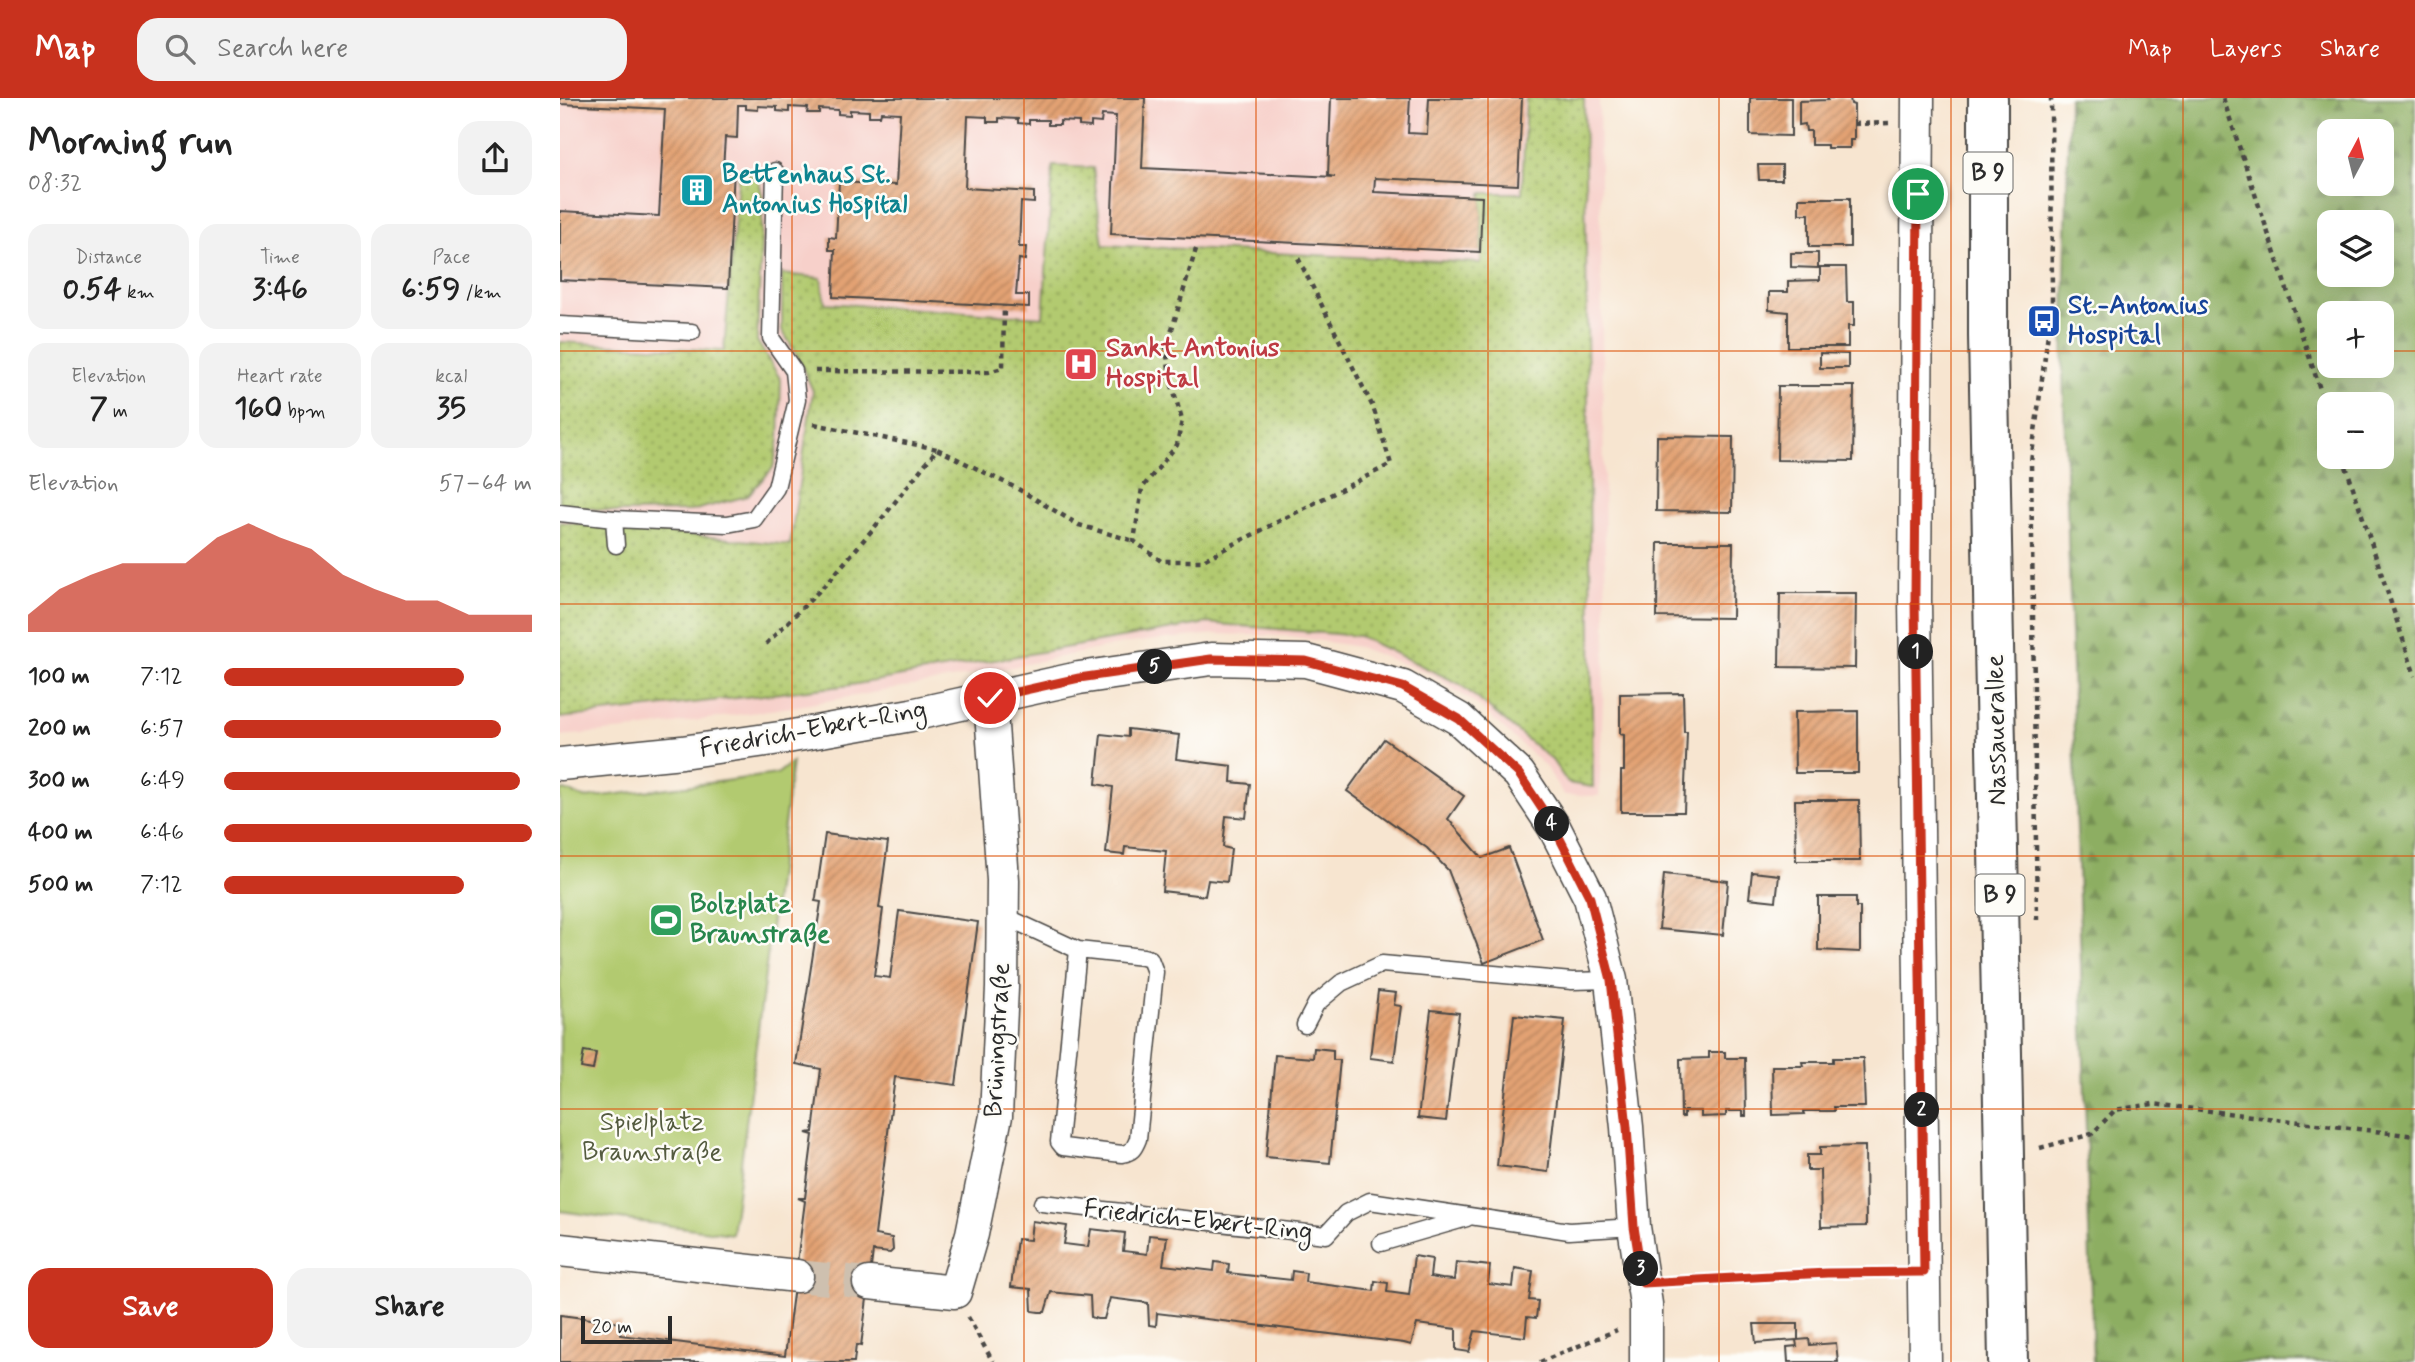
<!DOCTYPE html>
<meta charset="utf-8">
<style>
:root{--surface:#fff;--page:#f2f2f2;--text:#222;--muted:#767676;--accent:#c8321e}
body{margin:0;font-family:Mynerve,sans-serif;background:var(--page);color:var(--text);height:100vh;display:flex;flex-direction:column;font-size:26px;white-space:nowrap}
*{box-sizing:border-box;margin:0}
p{font-size:23px;color:var(--muted)}
.icon{flex:none;width:38px;height:38px;fill:none;stroke:currentColor;stroke-width:2;stroke-linecap:round;stroke-linejoin:round}
.map{position:relative;flex:1;overflow:hidden}
.details{display:flex;flex-direction:column;background:var(--surface);width:560px}
.details>*{flex:none}
.needle{width:46px;rotate:7deg}
.fabs{position:absolute;left:1757px;top:21px;display:grid;gap:14px}
.fabs a{display:grid;place-items:center;width:77px;height:77px;border-radius:14px;background:var(--surface);box-shadow:0 7px 28px #0002;font-size:35px}
.scale{position:absolute;left:21px;bottom:18px;width:91px;box-sizing:border-box;padding-left:7px;border:4px solid #2b2b2b;border-top:0;font-size:19px;line-height:24px;white-space:nowrap;color:#2b2b2b;-webkit-text-stroke:5px #fdfcf7;paint-order:stroke}
.pin{position:absolute;display:grid;place-items:center;width:60px;height:60px;color:#fff;margin:-30px;border:4px solid #fff;border-radius:50%;box-shadow:0 2px 7px #0007}
.km{position:absolute;width:35px;height:35px;margin:-18px;border-radius:50%;background:#222;color:#fff;font-size:19px;line-height:35px;text-align:center}
.round{display:grid;place-items:center;flex:none;width:74px;height:74px;border-radius:21px;background:var(--page)}
.overview{display:flex;align-items:center;justify-content:space-between;height:119px;padding:0 28px}
h1{font-size:38px;font-weight:700;line-height:52px}
.figures{display:grid;grid-template-columns:repeat(3,1fr);gap:10px;height:119px;padding:7px 28px}
.figures div{display:grid;align-content:center;border-radius:18px;background:var(--page);text-align:center}
.figures b{font-size:30px;font-weight:700}
.figures small{font-size:19px;font-weight:400}
.figures p{font-size:19px}
.chart{height:196px;padding:14px 28px}
.chart p{display:flex;justify-content:space-between}
.chart svg{width:100%;height:126px;margin-top:7px;fill:var(--accent);opacity:.7}
.primary-button{display:flex;gap:14px;margin-top:auto;padding:14px 28px}
.primary-button a{flex:1;height:80px;border-radius:21px;background:var(--accent);color:#fff;font-size:28px;font-weight:700;line-height:80px;text-align:center}
.primary-button a+a{background:var(--page);color:var(--text)}
ul{padding:0 28px;list-style:none;font-size:23px}
li{display:grid;grid-template-columns:112px 84px 1fr;align-items:center;height:52px}
li i{height:18px;border-radius:9px;background:var(--accent)}
header{display:flex;align-items:center;gap:42px;box-sizing:border-box;height:98px;padding:0 35px;background:var(--accent);color:#fff}
header strong{font-size:33px}
nav{display:flex;gap:38px;margin-inline-start:auto;font-size:24px}
.search{width:490px;height:63px;background:var(--page);display:flex;align-items:center;gap:18px;box-sizing:border-box;padding:0 24px;border-radius:21px;color:var(--muted);font-size:26px}
main{display:flex;flex:1;min-height:0}
.map>svg:first-child{display:block}
.built{fill:#f7d0ca}
.grass{fill:url(#grass-dots);stroke:#6e7a4d;stroke-width:2}
.forest{fill:url(#forest-firs);stroke:#5c6c46;stroke-width:2;fill-rule:evenodd}
.green{fill:#b2ca6f;stroke:#6e7a4d;stroke-width:2}
.building{fill:url(#building-hatch)}
.lines{fill:none;stroke-linecap:round;stroke-linejoin:round}
.minor-tunnel{stroke:#cec0af;stroke-width:32;stroke-dasharray:32 16;stroke-linecap:butt}
.service-casing{stroke:#4a4744;stroke-width:19}
.minor-casing{stroke:#4a4744;stroke-width:35}
.primary-casing{stroke:#4a4744;stroke-width:42}
.path{stroke:#4a4744;stroke-width:4.5;stroke-dasharray:5 5;stroke-linecap:butt}
.service{stroke:#fff;stroke-width:16}
.minor{stroke:#fff;stroke-width:32}
.primary{stroke:#fff;stroke-width:38}
.route-casing{stroke:#fff;stroke-width:14}
.route{stroke:#c8321e;stroke-width:9}
.grid{fill:none;stroke:#df570e;stroke-width:2;stroke-opacity:0.55}
.labels{text-anchor:middle;dominant-baseline:central;stroke-width:5;stroke-linejoin:round;paint-order:stroke}
.shield{fill:#fdfcf7;stroke:#6a6a68;stroke-width:2}
.shield-label{font-size:24px;font-weight:bold;fill:#2b2b2b}
.culture-label{font-size:26px;font-weight:bold;fill:#0d838f;stroke:#fdfcf7;text-anchor:start}
.transit-label{font-size:26px;font-weight:bold;fill:#164399;stroke:#fdfcf7;text-anchor:start}
.health-label{font-size:26px;font-weight:bold;fill:#be3a42;stroke:#fdfcf7;text-anchor:start}
.street-label{font-size:26px;fill:#2b2b2b;stroke:#fdfcf7}
.leisure-label{font-size:26px;font-weight:bold;fill:#27864d;stroke:#fdfcf7;text-anchor:start}
.park-label{font-size:26px;fill:#545b3f;stroke:#fdfcf7}
</style>
<header>
<strong>Map</strong>
<div class="search"><svg class="icon" aria-label="search" viewBox="0 0 24 24"><circle cx="10" cy="10" r="6"/><path d="M15 15l6 6"/></svg>Search here</div>
<nav><a>Map</a><a>Layers</a><a>Share</a></nav>
</header>
<main>
<section class="details">
<div class="overview"><div><h1>Morning run</h1><p>08:32</p></div><a class="round"><svg class="icon" aria-label="share" viewBox="0 0 24 24"><path d="M12 15V3M7 8l5-5 5 5M5 13v7h14v-7"/></svg></a></div>
<div class="figures">
<div><p>Distance</p><b>0.54<small> km</small></b></div>
<div><p>Time</p><b>3:46</b></div>
<div><p>Pace</p><b>6:59<small> /km</small></b></div>
</div>
<div class="figures">
<div><p>Elevation</p><b>7<small> m</small></b></div>
<div><p>Heart rate</p><b>160<small> bpm</small></b></div>
<div><p>kcal</p><b>35</b></div>
</div>
<div class="chart"><p><span>Elevation</span>57–64 m</p>
<svg viewBox="0 0 160 44" preserveAspectRatio="none"><path d="M0 44V38L10 29L20 24L30 20L40 20L50 20L60 11L70 6L80 11L90 15L100 24L110 29L120 33L130 33L140 38L150 38L160 38V44z"/></svg>
</div>
<ul>
<li><b>100 m</b>7:12<i style="width:78%"></i></li>
<li><b>200 m</b>6:57<i style="width:90%"></i></li>
<li><b>300 m</b>6:49<i style="width:96%"></i></li>
<li><b>400 m</b>6:46<i style="width:100%"></i></li>
<li><b>500 m</b>7:12<i style="width:78%"></i></li>
</ul>
<div class="primary-button"><a>Save</a><a>Share</a></div>
</section>
<div class="map">
<svg width="1855" height="1264" viewBox="0 0 1855 1264">
<defs>
<pattern id="grass-dots" width="8" height="8" patternUnits="userSpaceOnUse" patternTransform="scale(1.75)"><rect width="8" height="8" fill="#b2ca6f"/><path d="M2 2h.1M6 6h.1" fill="none" stroke="#91a45b" stroke-width="1.8" stroke-linecap="round"/></pattern>
<pattern id="forest-firs" width="22" height="20" patternUnits="userSpaceOnUse" patternTransform="scale(1.75)"><rect width="22" height="20" fill="#8dae62"/><path d="M5 1l3.5 6h-7zM16 11l3.5 6h-7z" fill="#738e51"/></pattern>
<pattern id="building-hatch" width="6" height="6" patternUnits="userSpaceOnUse" patternTransform="scale(1.75)"><rect width="6" height="6" fill="#e3a273"/><path d="M-1 1l2-2M0 6l6-6M5 7l2-2" fill="none" stroke="#b8845f"/></pattern>
</defs>
<rect width="100%" height="100%" fill="#fdfcf7"/>
<filter id="ink" filterUnits="userSpaceOnUse"><feTurbulence type="fractalNoise" baseFrequency=".0143" numOctaves="2"/><feDisplacementMap in="SourceGraphic" scale="14" xChannelSelector="R" yChannelSelector="G"/><feConvolveMatrix kernelMatrix="1 2 1 2 8 2 1 2 1" color-interpolation-filters="sRGB"/></filter>
<filter id="wash" filterUnits="userSpaceOnUse"><feTurbulence type="fractalNoise" baseFrequency=".00686" numOctaves="4" result="noise"/><feDisplacementMap in="SourceGraphic" scale="28" xChannelSelector="R" yChannelSelector="G"/><feGaussianBlur stdDeviation="1.57" result="paint"/><feColorMatrix in="noise" values="0 0 0 0 0 0 0 0 0 0 0 0 0 0 0 0 0 1.4 0 .05"/><feComposite in="paint" operator="in"/></filter>
<g filter="url(#wash)">
<rect width="100%" height="100%" fill="#f7e5d0"/>
<polygon class="built" points="0,0 1039,0 1046,532 1039,698 1004,697 984,667 916,606 873,577 798,549 731,538 655,536 567,545 408,578 238,608 77,631 0,638"/>
<g class="grass">
<polygon points="966,0 1024,0 1033,689 1008,685 992,662 900,586 799,538 647,525 291,587 0,620 0,424 230,447 253,293 239,261 222,232 222,176 261,180 265,205 483,219 493,68 533,70 543,147 921,165 922,95 962,95"/>
<polygon points="179,72 198,79 203,100 197,243 221,282 219,342 213,370 187,398 131,413 57,414 0,406 0,244 164,253"/>
</g>
<path class="forest" d="M1509,0H1855V1264H1533L1503,272ZM1769,33H1822V86H1769ZM1769,124H1822V177H1769ZM1769,215H1822V268H1769ZM1769,306H1822V359H1769Z"/>
<polygon class="green" points="232,664 172,1136 0,1113 0,693 5,692 25,700 134,687 217,676"/>
<g id="blocks">
<g class="building">
<polygon points="0,0 585,0 582,70 775,79 768,78 771,0 850,0 848,35 867,36 869,0 962,0 958,87 815,80 814,94 922,99 920,154 551,136 556,18 542,17 541,25 531,24 531,29 519,28 519,24 500,23 500,27 488,27 488,22 469,22 469,26 458,25 458,21 439,20 439,24 427,24 427,19 408,18 405,90 474,94 474,105 461,104 459,149 466,149 465,162 459,161 456,197 469,197 469,209 273,199 275,152 269,152 269,139 276,140 279,84 336,87 340,15 321,14 320,18 309,18 309,13 290,12 290,17 278,16 278,12 259,11 259,15 247,15 248,10 229,9 229,14 217,13 217,9 198,8 198,12 186,11 186,7 178,7 177,40 165,39 163,71 174,71 168,190 0,182 0,113 99,118 105,11 0,6"/>
<polygon points="1190,0 1231,0 1231,38 1190,37"/>
<polygon points="1268,0 1290,0 1291,6 1294,7 1294,42 1290,42 1290,50 1267,50 1267,47 1251,47 1251,33 1246,33 1245,26 1239,27 1239,3 1268,2"/>
<polygon points="1198,67 1222,67 1222,82 1199,82"/>
<polygon points="1239,100 1290,100 1290,149 1249,149 1249,116 1239,116"/>
<polygon points="1231,155 1258,155 1258,170 1231,169"/>
<polygon points="1260,169 1286,169 1287,204 1294,204 1294,228 1288,228 1288,249 1228,249 1228,214 1209,212 1209,194 1228,194 1228,183 1260,182"/>
<polygon points="1260,255 1288,256 1288,270 1260,270"/>
<polygon points="1218,288 1294,288 1293,363 1217,362"/>
<polygon points="1097,338 1173,339 1172,414 1096,413"/>
<polygon points="1098,445 1173,445 1172,520 1097,519"/>
<polygon points="1220,495 1296,495 1295,570 1219,569"/>
<polygon points="1123,595 1124,634 1127,634 1124,714 1061,714 1061,673 1064,673 1064,637 1060,636 1060,596"/>
<polygon points="1298,613 1298,675 1235,675 1234,614"/>
<polygon points="568,631 619,637 616,661 672,668 671,684 690,686 686,720 666,718 663,749 671,751 667,784 648,782 645,798 602,793 606,753 565,749 564,757 546,755 553,689 536,686 541,636 568,639"/>
<polygon points="824,641 904,698 888,721 922,760 949,750 983,842 924,865 888,772 867,750 787,693"/>
<polygon points="1235,702 1299,702 1300,763 1236,763"/>
<polygon points="265,736 328,744 319,810 323,811 314,878 330,880 339,813 418,824 396,987 335,979 315,1137 332,1140 333,1152 330,1155 313,1153 301,1248 296,1247 294,1264 0,1264 0,1217 62,1225 60,1237 225,1258 245,1103 238,1100 245,1100 253,1037 246,1035 253,1034 261,971 236,966 261,804 255,803 256,799"/>
<polygon points="1192,774 1219,777 1216,803 1189,800"/>
<polygon points="1104,776 1168,783 1163,837 1099,831"/>
<polygon points="1258,799 1296,799 1296,809 1300,809 1300,854 1258,852"/>
<polygon points="818,893 836,895 834,907 841,908 834,963 810,960"/>
<polygon points="871,912 899,915 886,1023 858,1020"/>
<polygon points="954,917 1005,922 988,1074 937,1068"/>
<polygon points="754,950 773,952 773,962 780,962 770,1065 706,1059 715,957 753,960"/>
<polygon points="24,953 36,955 33,972 21,970"/>
<polygon points="1149,954 1165,954 1165,960 1185,960 1186,1018 1183,1018 1183,1013 1166,1013 1166,1018 1141,1019 1141,1013 1124,1013 1124,1019 1121,1019 1120,961 1149,960"/>
<polygon points="1273,960 1303,960 1305,1009 1274,1009 1274,1013 1243,1013 1244,1016 1213,1017 1212,968 1243,968 1242,964 1273,964"/>
<polygon points="1305,1048 1306,1128 1261,1129 1260,1072 1247,1072 1247,1057 1260,1057 1260,1049"/>
<polygon points="472,1123 507,1128 504,1146 528,1149 531,1131 565,1135 563,1153 587,1156 589,1137 607,1139 603,1167 654,1173 655,1164 669,1166 668,1175 731,1182 732,1173 746,1175 745,1184 814,1193 815,1183 828,1185 827,1194 849,1197 854,1158 872,1161 870,1179 882,1181 894,1182 896,1164 930,1168 928,1186 953,1189 955,1170 973,1173 969,1202 978,1203 976,1220 967,1219 965,1239 915,1233 909,1254 896,1252 896,1231 857,1226 851,1247 844,1245 597,1215 596,1228 589,1227 588,1205 550,1200 544,1221 537,1221 531,1219 530,1198 491,1194 485,1214 479,1214 472,1213 471,1191 451,1189 457,1141 470,1142"/>
<polygon points="1194,1226 1238,1226 1238,1242 1249,1241 1250,1247 1276,1245 1278,1264 1228,1264 1227,1249 1237,1248 1236,1242 1196,1245"/>
</g>
</g>
</g>
<g filter="url(#ink)">
<use href="#blocks" fill-opacity="0" stroke="#4a4744" stroke-width="2"/>
<g class="lines">
<polyline class="minor-tunnel" points="237,1178 309,1185"/>
<g class="service-casing">
<g id="service">
<polyline points="0,227 132,234"/>
<polyline points="0,415 54,421 56,447"/>
<polyline points="54,421 167,426 194,421 216,390 237,302 234,273 211,240 215,73"/>
<path d="M442,817L518,852L583,859L590,861L595,874L578,1041C574,1051 572,1054 562,1056L503,1049L499,1044L518,852"/>
<polyline points="745,927 756,906 781,885 822,866 1012,883 1051,882"/>
<polyline points="482,1105 766,1137 786,1115 810,1103 1009,1133 1074,1129"/>
<polyline points="821,1145 907,1120"/>
</g>
</g>
<g class="minor-casing">
<g id="minor">
<polyline points="1358,0 1355,502 1365,1264"/>
<polyline points="0,666 122,654 227,639 351,617 519,580 651,561 746,563 843,589 899,621 959,676 994,729 1030,800 1051,882 1067,1029 1074,1129 1086,1206 1086,1264"/>
<polyline points="0,1152 237,1178"/>
<polyline points="309,1185 395,1194 412,1136 436,1018 442,890 443,782 430,600"/>
</g>
</g>
<g class="primary-casing">
<polyline id="primary" points="1428,0 1428,238 1448,1264"/>
</g>
<g class="path">
<polyline points="1663,0 1769,318"/>
<polyline points="1294,26 1329,25"/>
<polyline points="636,151 606,251 611,284 622,322 617,347 582,390 574,443 601,463 641,463 831,366 813,309 736,156"/>
<polyline points="255,273 428,274 443,270 444,207"/>
<polyline points="254,326 377,351"/>
<polyline points="1783,359 1855,578"/>
<polyline points="206,546 269,483 324,418 377,351 458,391 519,427 574,443"/>
<polyline points="1477,822 1471,364 1492,205 1491,0"/>
<polyline points="1480,1050 1532,1036 1555,1012 1593,1006 1855,1038"/>
<polyline points="1112,1184 1267,1175 1334,1175"/>
<polyline points="408,1219 433,1264"/>
<polyline points="980,1264 1057,1232"/>
</g>
<use href="#service" class="service"/>
<use href="#minor" class="minor"/>
<use href="#primary" class="primary"/>
</g>
</g>
<g class="lines" filter="url(#ink)">
<g class="route-casing">
<polyline id="route" points="430,600 519,580 651,561 746,563 843,589 899,621 959,676 994,729 1030,800 1051,882 1067,1029 1074,1129 1083,1185 1267,1175 1364,1174 1355,502 1358,96"/>
</g>
<use href="#route" class="route"/>
</g>
<path class="grid" d="M232,0V1264M464,0V1264M696,0V1264M928,0V1264M1159,0V1264M1391,0V1264M1623,0V1264M0,253H1769M1822,253H1855M0,506H1855M0,758H1855M0,1011H1855"/>
<defs>
<g id="building-square" transform="scale(1.75)"><rect x="-9" y="-9" width="18" height="18" rx="4" fill="#0f9aa8" stroke="#fdfcf7"/><path d="M-4-6H4V6H1V3H-1V6H-4ZM-2.5-4.3h1.7v1.8h-1.7ZM.8-4.3h1.7v1.8H.8ZM-2.5-1h1.7V.8h-1.7ZM.8-1h1.7V.8H.8Z" fill="#fff"/></g>
<g id="bus-square" transform="scale(1.75)"><rect x="-9" y="-9" width="18" height="18" rx="4" fill="#1a4fb4" stroke="#fdfcf7"/><path d="M-5-6H5V4H4V6H2V4H-2V6H-4V4H-5ZM-3.5-4V0h7V-4ZM-3.5 1.2v1.5H-2V1.2ZM2 1.2v1.5H3.5V1.2Z" fill="#fff"/></g>
<g id="hospital-square" transform="scale(1.75)"><rect x="-9" y="-9" width="18" height="18" rx="4" fill="#e0444e" stroke="#fdfcf7"/><path d="M-5-5h3v3.5h4V-5h3V5h-3V1.5h-4V5h-3Z" fill="#fff"/></g>
<g id="stadium-square" transform="scale(1.75)"><rect x="-9" y="-9" width="18" height="18" rx="4" fill="#2e9e5b" stroke="#fdfcf7"/><path d="M0-5a6.5 5 0 1 0 0 10a6.5 5 0 1 0 0-10ZM-3.5-1.8h7v3.6h-7Z" fill="#fff"/></g>
</defs>
<g fill-rule="evenodd">
<use href="#building-square" x="137" y="92"/>
<use href="#bus-square" x="1484" y="223"/>
<use href="#hospital-square" x="521" y="266"/>
<use href="#stadium-square" x="106" y="822"/>
</g>
<g class="labels">
<g class="shield">
<rect x="1403.5" y="54.5" width="49" height="41" rx="5"/>
<rect x="1415.5" y="776.5" width="49" height="41" rx="5"/>
</g>
<g class="shield-label">
<text x="1428" y="75">B 9</text>
<text x="1440" y="797">B 9</text>
</g>
<g class="culture-label">
<text x="162" y="77">Bettenhaus St.<tspan x="162" dy="30">Antonius Hospital</tspan></text>
</g>
<g class="transit-label">
<text x="1508" y="208">St.-Antonius<tspan x="1508" dy="30">Hospital</tspan></text>
</g>
<g class="health-label">
<text x="546" y="251">Sankt Antonius<tspan x="546" dy="30">Hospital</tspan></text>
</g>
<g class="street-label">
<text transform="translate(253 632) rotate(-10)">Friedrich-Ebert-Ring</text>
<text transform="translate(1437 632) rotate(-91)">Nassauerallee</text>
<text transform="translate(438 942) rotate(-87)">Brüningstraße</text>
<text transform="translate(638 1123) rotate(6)">Friedrich-Ebert-Ring</text>
</g>
<g class="leisure-label">
<text x="130" y="807">Bolzplatz<tspan x="130" dy="30">Braunstraße</tspan></text>
</g>
<g class="park-label">
<text x="92" y="1025">Spielplatz<tspan x="92" dy="30">Braunstraße</tspan></text>
</g>
</g>
</svg>
<div class="fabs">
<a><svg class="needle" viewBox="-14 -14 28 28"><path d="M0-13l5 13h-10z" fill="#e53935"/><path d="M0 13l5-13h-10z" fill="#767676"/></svg></a>
<a><svg class="icon" aria-label="layers" viewBox="0 0 24 24"><path d="M12 4l9 5-9 5-9-5zM3 14l9 5 9-5"/></svg></a>
<a>+</a>
<a>−</a>
</div>
<div class="scale">20 m</div>
<div class="pin" style="left:1358px;top:96px;background:#1e9e55"><svg class="icon" aria-label="arrive" viewBox="0 0 24 24"><path d="M6 21V4h12l-3 4 3 4H6"/></svg></div>
<div class="pin" style="left:430px;top:600px;background:#d93025"><svg class="icon" aria-label="check" viewBox="0 0 24 24"><path d="M5 12l5 5 9-10"/></svg></div>
<b class="km" style="left:1356px;top:554px">1</b>
<b class="km" style="left:1362px;top:1012px">2</b>
<b class="km" style="left:1081px;top:1171px">3</b>
<b class="km" style="left:992px;top:726px">4</b>
<b class="km" style="left:595px;top:569px">5</b>
</div>
</main>
